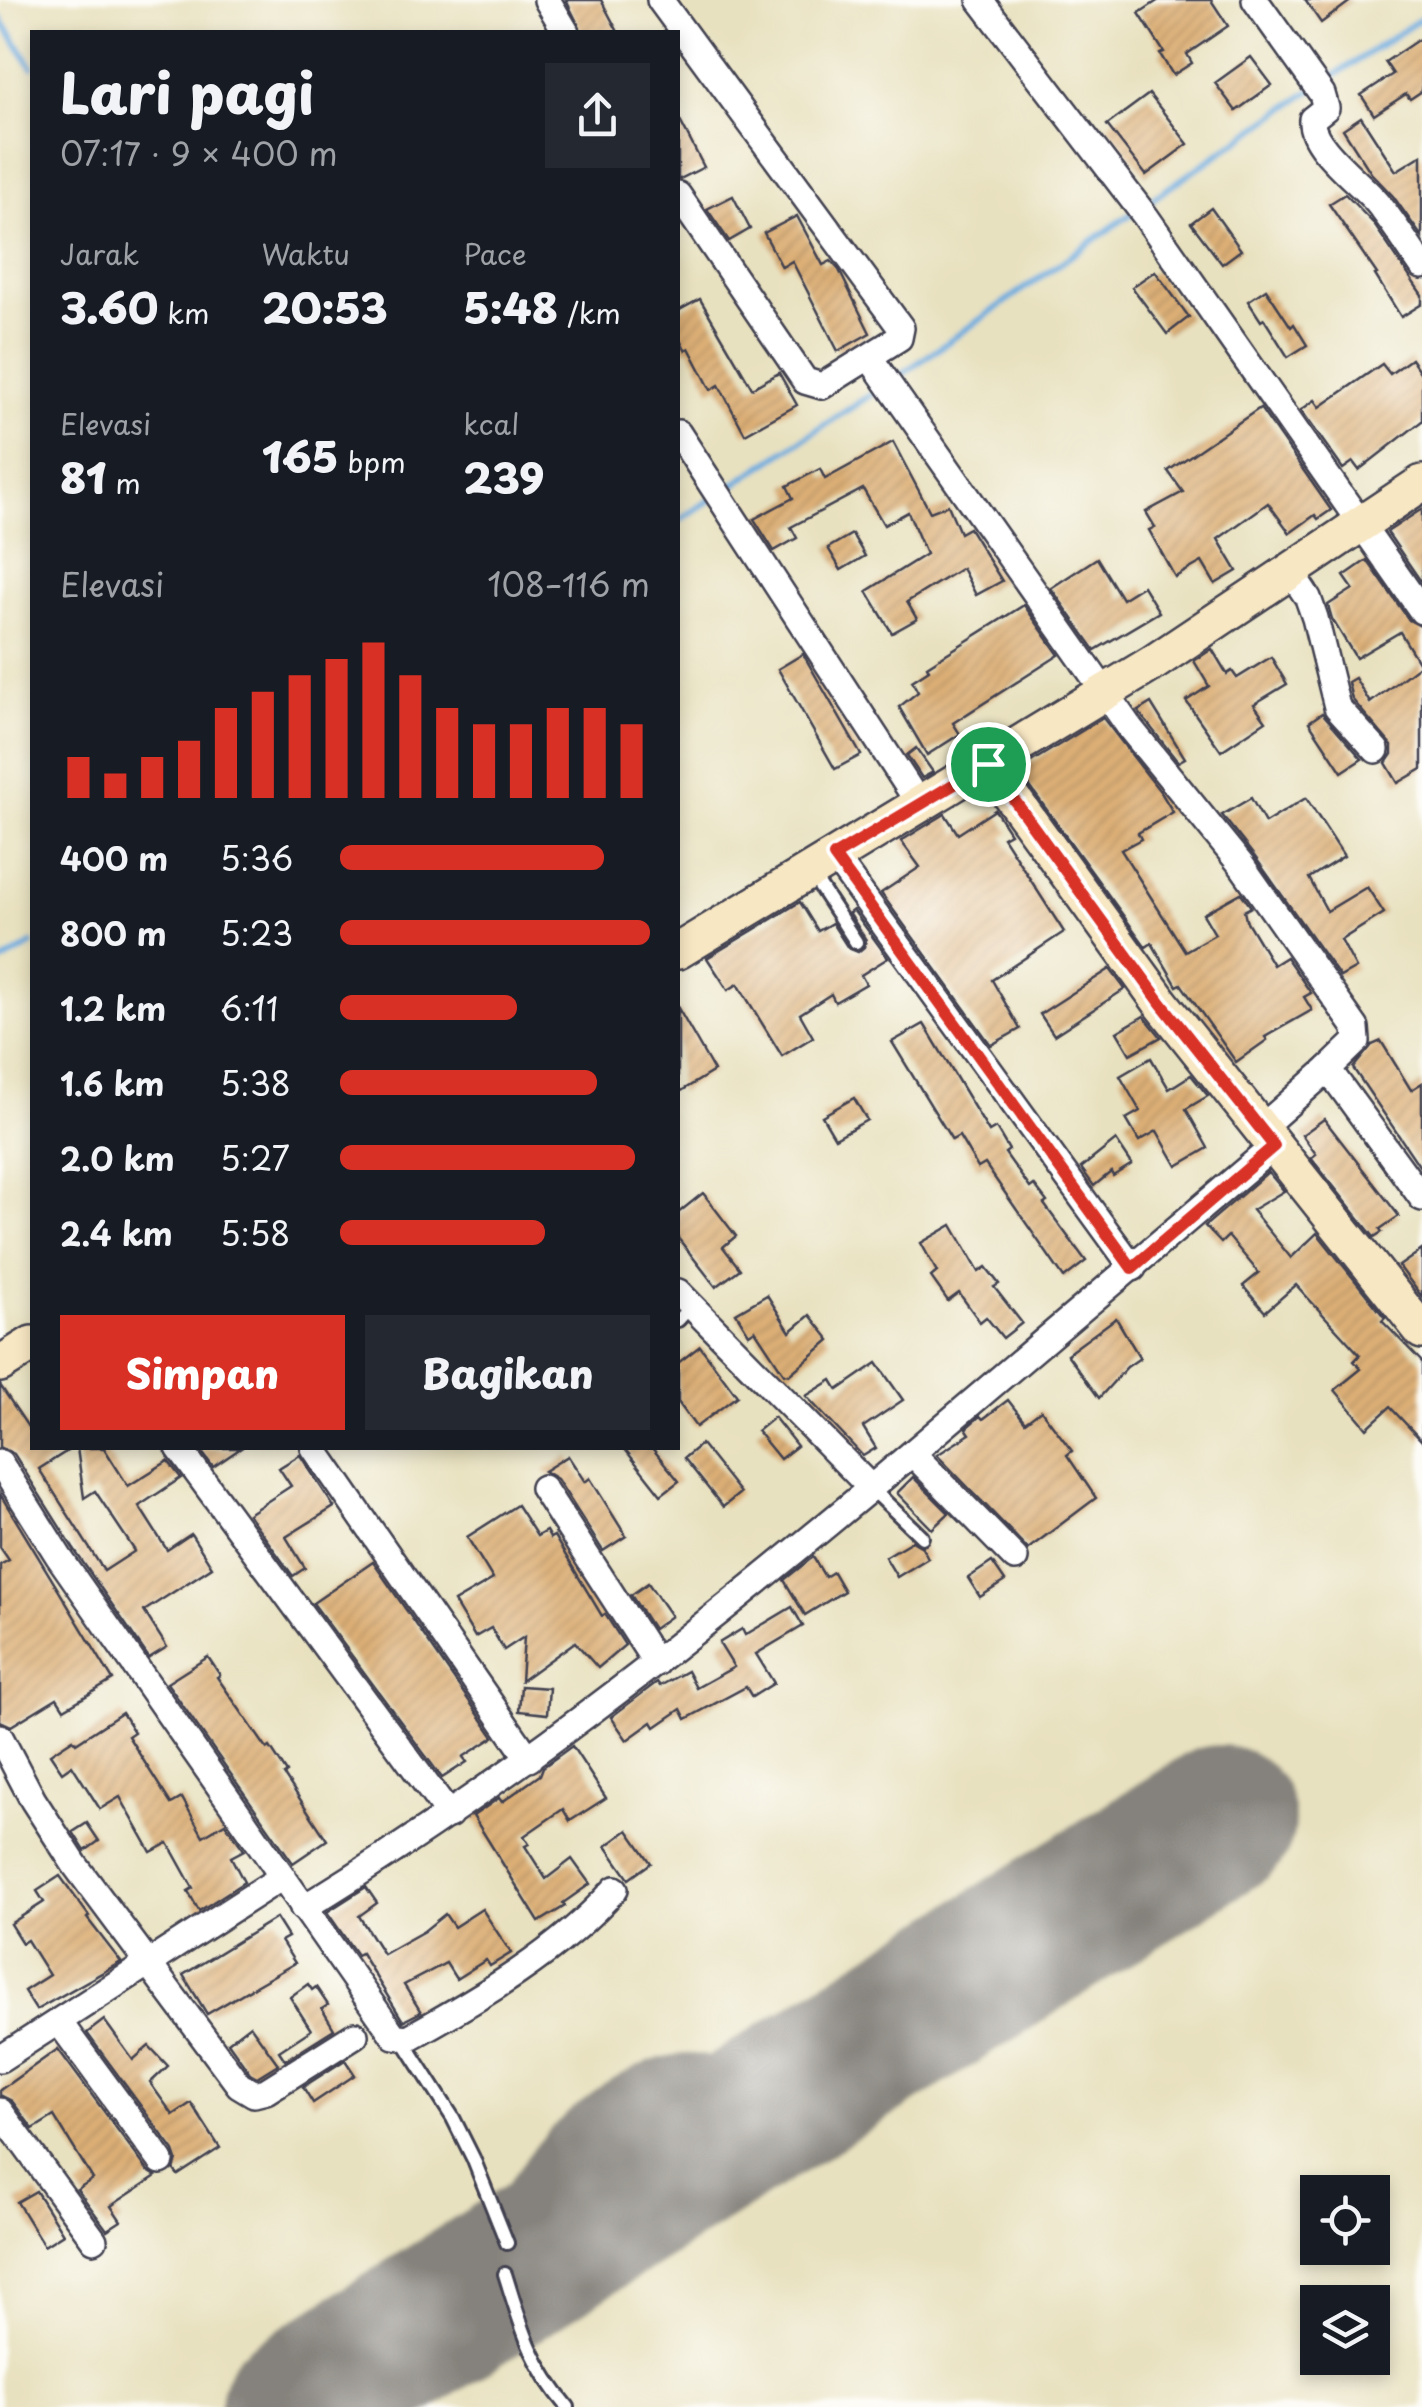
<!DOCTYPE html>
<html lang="id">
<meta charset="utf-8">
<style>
:root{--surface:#171b24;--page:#242831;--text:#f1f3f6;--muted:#9ea1a6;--accent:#d93025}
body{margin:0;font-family:"Playpen Sans",sans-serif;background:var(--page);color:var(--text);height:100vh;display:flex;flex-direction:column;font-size:38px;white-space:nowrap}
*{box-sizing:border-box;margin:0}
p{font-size:32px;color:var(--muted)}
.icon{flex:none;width:55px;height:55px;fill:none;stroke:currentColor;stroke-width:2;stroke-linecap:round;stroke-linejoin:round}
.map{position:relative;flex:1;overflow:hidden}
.drawer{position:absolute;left:30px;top:30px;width:650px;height:1420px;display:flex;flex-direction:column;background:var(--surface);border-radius:0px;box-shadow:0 5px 15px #0003}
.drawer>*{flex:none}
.fabs{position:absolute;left:1300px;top:2175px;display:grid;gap:20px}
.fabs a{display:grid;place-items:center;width:90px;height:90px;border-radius:0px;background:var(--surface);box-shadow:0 5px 15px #0003;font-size:50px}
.pin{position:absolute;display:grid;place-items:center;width:85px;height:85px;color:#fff;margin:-42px;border:5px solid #fff;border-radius:50%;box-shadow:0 2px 10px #0007}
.round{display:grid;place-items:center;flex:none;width:105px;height:105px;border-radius:0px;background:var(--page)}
.head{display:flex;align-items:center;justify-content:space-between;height:170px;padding:0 30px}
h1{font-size:55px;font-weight:800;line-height:75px}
.stats{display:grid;grid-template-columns:repeat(3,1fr);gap:15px;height:170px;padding:10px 30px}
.stats div{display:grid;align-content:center}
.stats b{font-size:42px;font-weight:800}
.stats small{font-size:28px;font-weight:400}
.stats p{font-size:28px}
.chart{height:280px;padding:20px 30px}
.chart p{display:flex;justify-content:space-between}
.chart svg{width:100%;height:180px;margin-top:10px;stroke:var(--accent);stroke-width:6}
.primary-button{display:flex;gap:20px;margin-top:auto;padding:20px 30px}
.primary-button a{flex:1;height:115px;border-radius:0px;background:var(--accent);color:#fff;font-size:40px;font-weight:800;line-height:115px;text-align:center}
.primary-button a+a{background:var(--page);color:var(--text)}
ul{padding:0 30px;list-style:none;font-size:32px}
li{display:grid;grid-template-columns:160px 120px 1fr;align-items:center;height:75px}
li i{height:25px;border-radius:12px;background:var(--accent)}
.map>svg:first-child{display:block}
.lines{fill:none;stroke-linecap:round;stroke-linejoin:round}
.stream{stroke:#6cabdf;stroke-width:6}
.taxiway{stroke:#85827d;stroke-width:60}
.runway{stroke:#85827d;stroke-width:150}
.building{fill:url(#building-hatch)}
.lane-casing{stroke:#403f4f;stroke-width:18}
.street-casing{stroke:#403f4f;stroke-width:30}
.secondary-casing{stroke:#403f4f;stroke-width:40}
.lane{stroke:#fff;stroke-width:12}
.street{stroke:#fff;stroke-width:25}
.secondary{stroke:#f8e7c3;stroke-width:35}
.route-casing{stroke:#fff;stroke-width:20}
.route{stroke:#d93025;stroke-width:12}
</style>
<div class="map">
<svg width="1422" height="2407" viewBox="0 0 1422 2407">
<defs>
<pattern id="building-hatch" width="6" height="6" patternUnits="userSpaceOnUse" patternTransform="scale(2.5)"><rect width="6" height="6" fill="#dcaf76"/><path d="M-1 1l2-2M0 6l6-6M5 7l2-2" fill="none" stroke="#bc9667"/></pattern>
</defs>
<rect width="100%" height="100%" fill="#fdfcf7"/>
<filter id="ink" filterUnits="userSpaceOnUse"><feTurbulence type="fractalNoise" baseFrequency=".01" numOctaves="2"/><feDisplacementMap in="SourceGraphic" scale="20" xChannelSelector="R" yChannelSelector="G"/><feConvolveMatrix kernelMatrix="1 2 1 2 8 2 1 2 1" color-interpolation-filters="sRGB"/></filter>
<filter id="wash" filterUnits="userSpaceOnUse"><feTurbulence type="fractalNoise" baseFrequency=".0048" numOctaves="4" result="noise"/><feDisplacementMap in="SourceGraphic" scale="40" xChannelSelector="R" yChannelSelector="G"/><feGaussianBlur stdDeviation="2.25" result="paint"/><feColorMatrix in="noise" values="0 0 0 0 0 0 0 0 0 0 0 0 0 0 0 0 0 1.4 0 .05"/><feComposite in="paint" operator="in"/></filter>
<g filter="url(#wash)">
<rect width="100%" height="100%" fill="#e8e1bf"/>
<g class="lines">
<g class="stream">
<polyline points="996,0 1009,17"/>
<polyline points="0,18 32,67"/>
<polyline points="1323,83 1422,18"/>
<polyline points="1145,204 1312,90"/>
<polyline points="895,379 1135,211"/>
<polyline points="724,491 884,386"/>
<polyline points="678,521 713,498"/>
<polyline points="0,963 32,944"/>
</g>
<path class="taxiway" d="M471,2295C501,2252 527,2203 561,2162C594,2122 702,2037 733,2117L728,2132"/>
<polyline class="runway" points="295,2407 1220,1820"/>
</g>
<g id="blocks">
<g class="building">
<polygon points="566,0 601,0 618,32 582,32"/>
<polygon points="1159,0 1211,0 1228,26 1187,54 1192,63 1173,75 1160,54 1164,52 1139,13"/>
<polygon points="1305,0 1352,0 1321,23"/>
<polygon points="1422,37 1422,91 1410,99 1406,94 1374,115 1361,95 1393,74 1385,62"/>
<polygon points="1251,57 1272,85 1236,111 1215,83"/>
<polygon points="1149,94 1188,144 1146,175 1107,125"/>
<polygon points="678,117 704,167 680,179 678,179"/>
<polygon points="1361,117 1396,171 1422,155 1422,237 1393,196 1371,173 1343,129"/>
<polygon points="1345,194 1373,223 1422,295 1422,304 1401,317 1375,275 1377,274 1329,204"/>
<polygon points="733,196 750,229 729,241 707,209"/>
<polygon points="1211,208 1241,250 1222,264 1191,223"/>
<polygon points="797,216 823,265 831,261 839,270 870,333 838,351 792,261 782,267 764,233"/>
<polygon points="1155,271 1189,317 1167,334 1132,287"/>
<polygon points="1266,289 1291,327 1294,324 1307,345 1288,357 1264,319 1261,321 1248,301"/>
<polygon points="700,299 752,388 779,373 797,405 745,434 719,385 711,390 689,348 685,350 678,336 678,311"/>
<polygon points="1411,359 1422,375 1422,421 1359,470 1353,462 1343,469 1301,410 1315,400 1320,407 1382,364 1390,374"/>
<polygon points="1260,408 1331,510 1318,519 1315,515 1290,533 1268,503 1218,539 1237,571 1215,584 1202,562 1175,577 1149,530 1155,527 1146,512 1183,492 1168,471"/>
<polygon points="893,442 930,512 948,505 960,533 969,528 1002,581 976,595 962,568 907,602 917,619 892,633 867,591 926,554 908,512 884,525 863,489 791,527 797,538 774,551 754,519 793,498 787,486 820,469 825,479"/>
<polygon points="1422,509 1422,583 1387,532"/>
<polygon points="852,534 865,556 841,570 828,548"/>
<polygon points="1097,558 1122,599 1143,586 1159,612 1095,650 1051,588"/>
<polygon points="1367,560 1409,620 1422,627 1422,769 1398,783 1386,763 1392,754 1392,746 1352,699 1348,682 1355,678 1370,703 1420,665 1400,632 1356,658 1332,619 1328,605 1353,589 1344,576"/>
<polygon points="1024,605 1059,655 953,723 960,734 927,755 899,707 918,692 912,681 929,670 927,666"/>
<polygon points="1212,649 1227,674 1232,671 1237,678 1271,657 1287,684 1254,704 1266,721 1221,751 1186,701 1209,686 1194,661"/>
<polygon points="803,654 861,755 835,769 778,669"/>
<polygon points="1151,703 1185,758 1178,762 1138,711"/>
<polygon points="1322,713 1362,759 1342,772 1309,722"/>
<polygon points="1103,718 1162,794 1173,812 1138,833 1141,839 1121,850 1185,951 1215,934 1203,914 1241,893 1251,907 1244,911 1246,920 1273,965 1286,957 1311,993 1304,997 1312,1010 1265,1037 1267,1040 1236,1062 1181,984 1177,986 1152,943 1146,947 1018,770"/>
<polygon points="916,748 933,772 922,778 907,755"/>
<polygon points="1251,798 1265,823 1306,798 1327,830 1344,856 1309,878 1327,911 1367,887 1384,913 1341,940 1356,968 1340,977 1255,857 1222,815"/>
<polygon points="995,810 1010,833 1003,837 1064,932 992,980 1020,1029 991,1045 881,893 920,867 901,841 945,814 958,834"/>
<polygon points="800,902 818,931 832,923 848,948 858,952 864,947 866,940 849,913 853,910 888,958 861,975 866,984 835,1002 831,994 800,1014 813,1037 782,1056 738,984 728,990 707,958"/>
<polygon points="1110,969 1125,989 1054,1035 1040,1014"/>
<polygon points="678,1008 714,1071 678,1093"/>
<polygon points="1144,1016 1161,1037 1130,1054 1117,1032"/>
<polygon points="924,1024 989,1132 996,1128 1009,1150 1005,1153 1030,1188 1034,1185 1047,1202 1044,1204 1086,1261 1064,1278 985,1164 978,1168 959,1136 952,1140 892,1042"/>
<polygon points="1381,1041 1411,1090 1422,1083 1422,1170 1353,1068 1372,1045"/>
<polygon points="1151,1058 1169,1089 1191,1075 1208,1096 1186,1109 1208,1148 1177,1166 1157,1131 1139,1141 1126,1119 1140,1111 1120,1076"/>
<polygon points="854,1098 867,1120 835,1138 822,1116"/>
<polygon points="1324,1119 1399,1216 1380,1229 1382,1232 1374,1237 1311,1158 1316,1154 1302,1135"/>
<polygon points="1116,1140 1132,1164 1113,1176 1111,1172 1094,1186 1081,1168"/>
<polygon points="1268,1172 1284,1191 1252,1210 1291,1258 1317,1233 1385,1318 1382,1321 1422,1362 1422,1441 1390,1407 1367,1428 1335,1390 1361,1369 1354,1361 1360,1355 1296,1285 1265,1312 1243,1286 1259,1273 1228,1236 1221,1243 1205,1226"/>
<polygon points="703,1193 736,1236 723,1247 740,1269 716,1287 678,1238 678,1213"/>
<polygon points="952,1225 979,1272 986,1267 999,1284 994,1287 1022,1323 1003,1338 986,1317 980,1322 959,1293 948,1301 931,1277 937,1272 921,1243"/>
<polygon points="1422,1250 1422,1297 1399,1266"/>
<polygon points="767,1295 790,1332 810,1315 830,1340 789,1375 784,1374 755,1330 749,1334 736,1313"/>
<polygon points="1116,1318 1140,1358 1127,1367 1099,1398 1067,1354"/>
<polygon points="700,1346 737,1396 696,1427 678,1402 678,1363"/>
<polygon points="877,1363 903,1400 863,1427 876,1448 863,1456 806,1396 832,1380 838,1390"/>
<polygon points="0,1385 32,1433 32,1448 72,1448 39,1469 104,1571 135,1551 95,1491 84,1498 77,1448 104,1448 128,1486 168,1461 181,1478 139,1506 167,1550 191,1534 212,1567 144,1611 167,1647 149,1658 73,1548 14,1454 0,1447"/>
<polygon points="1008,1400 1025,1422 1041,1410 1072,1451 1067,1455 1096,1498 1028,1549 937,1455 970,1434 966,1428 980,1416 983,1419"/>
<polygon points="774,1417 797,1446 780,1459 757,1431"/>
<polygon points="701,1444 740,1493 723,1507 684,1458"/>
<polygon points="199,1448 241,1448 213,1467"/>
<polygon points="624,1448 652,1448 679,1481 661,1495"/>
<polygon points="300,1455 334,1507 286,1537 305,1568 293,1576 248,1514 291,1486 279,1468"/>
<polygon points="568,1456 585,1482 590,1478 626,1536 603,1551 557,1479 544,1471"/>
<polygon points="913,1477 949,1513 932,1529 897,1493"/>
<polygon points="0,1494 113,1680 64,1709 57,1698 11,1726 0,1721 0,1565 9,1560 0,1547"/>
<polygon points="517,1505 537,1536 546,1531 550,1538 554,1536 602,1616 605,1614 625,1645 598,1668 575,1642 521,1681 524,1637 504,1650 491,1628 475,1637 454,1602 493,1579 467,1537"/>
<polygon points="912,1541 922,1547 928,1558 897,1577 885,1557"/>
<polygon points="813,1557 825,1577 833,1572 844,1591 805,1615 784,1580"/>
<polygon points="373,1562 494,1737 463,1757 467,1762 442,1778 313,1603"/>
<polygon points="992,1562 1005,1581 980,1597 968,1578"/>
<polygon points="648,1583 671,1616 653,1629 631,1595"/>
<polygon points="792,1607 803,1626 756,1654 774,1683 752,1697 746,1687 686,1719 681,1709 655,1727 652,1722 627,1740 611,1717 657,1682 660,1686 687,1671 696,1688 734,1667 719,1643 742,1629 745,1635"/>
<polygon points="208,1657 220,1675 217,1677 267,1749 270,1747 287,1773 284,1775 327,1840 293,1863 167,1683"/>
<polygon points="521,1686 549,1688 547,1714 519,1711"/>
<polygon points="122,1713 134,1732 128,1736 171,1804 182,1798 203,1836 225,1823 244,1850 231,1857 244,1882 199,1911 188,1891 193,1888 168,1843 151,1852 120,1797 100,1809 72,1765 62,1772 50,1754 73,1739 76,1743"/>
<polygon points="572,1746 606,1798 570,1821 563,1809 524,1836 529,1844 525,1846 546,1879 572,1859 590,1884 563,1903 565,1906 539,1922 473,1816 499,1798 502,1802 540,1775 543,1767"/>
<polygon points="87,1823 99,1841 85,1851 73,1832"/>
<polygon points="628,1830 651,1863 629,1879 606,1846"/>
<polygon points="60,1876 89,1916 87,1918 121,1962 36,2010 24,1991 49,1975 27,1940 22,1943 10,1924 44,1902 37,1891"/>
<polygon points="366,1887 377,1903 359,1916 383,1954 424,1931 445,1914 454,1927 482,1909 511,1953 490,1966 486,1960 456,1979 446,1963 404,1985 421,2012 403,2021 361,1953 357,1955 327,1912"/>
<polygon points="276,1918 288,1937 281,1941 295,1963 207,2014 183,1975"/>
<polygon points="308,1984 312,1990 316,1987 328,2005 322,2009 334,2029 285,2060 279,2051 311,2030 290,1997"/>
<polygon points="104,2020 133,2060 149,2046 168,2066 150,2083 173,2115 191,2103 220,2148 178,2175 174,2170 177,2160 174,2151 87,2033"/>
<polygon points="250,2025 278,2064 257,2077 250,2073 228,2042"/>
<polygon points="58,2049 148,2171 156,2176 111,2206 121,2221 107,2230 77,2189 93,2179 54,2116 33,2129 12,2101 0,2095 0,2090"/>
<polygon points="345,2060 355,2075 313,2103 303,2087"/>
<polygon points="36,2191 63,2234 44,2246 17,2202"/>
</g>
</g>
</g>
<g filter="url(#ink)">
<use href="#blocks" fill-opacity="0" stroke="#403f4f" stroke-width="2.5"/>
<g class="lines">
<g class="lane-casing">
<g id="lane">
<polyline points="811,873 856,942"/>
<polyline points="678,1320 692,1305"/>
<polyline points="871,1488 922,1537"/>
<polyline points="403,2040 453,2118 473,2158 507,2243"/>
<path d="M505,2274C522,2328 530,2362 568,2407"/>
</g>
</g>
<g class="street-casing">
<g id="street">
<polyline points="547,0 566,32"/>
<polyline points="660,0 901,328 899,338 822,386 805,381 678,195"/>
<polyline points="980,0 1146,217 1422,611"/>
<path d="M1255,0L1322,94L1326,108L1312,119C1309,147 1363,184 1380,206C1395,225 1408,246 1422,266"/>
<polyline points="870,358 1130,728 1242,866 1356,1028 1357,1041 1328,1069 1422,1198"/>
<polyline points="678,433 920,805"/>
<polyline points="1290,571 1308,598 1315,618 1337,707 1376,750"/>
<polyline points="834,856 1133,1268"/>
<polyline points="1260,1129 1328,1069"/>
<polyline points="678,1292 871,1488 1274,1146"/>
<polyline points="179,1448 449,1815"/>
<polyline points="314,1448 529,1759"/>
<polyline points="913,1454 1015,1558"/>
<path d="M0,1463L59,1557L394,2036L408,2038C482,1997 559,1952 615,1889"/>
<polyline points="543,1488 656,1663"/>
<polyline points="0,1737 33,1800 75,1865 239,2085 254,2094 266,2091 355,2035"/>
<path d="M303,1908C505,1785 690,1639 871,1488"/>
<polyline points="59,2022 161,2161"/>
<polyline points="0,2059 282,1877"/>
<polyline points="0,2111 94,2240"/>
</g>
</g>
<g class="secondary-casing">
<g id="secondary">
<polyline points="988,764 1161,1003 1422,1331"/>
<polyline points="678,951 1153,663 1422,483"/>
<polyline points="0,1364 32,1344"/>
</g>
</g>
<use href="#lane" class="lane"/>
<use href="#street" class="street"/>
<use href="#secondary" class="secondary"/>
</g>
</g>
<g class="lines" filter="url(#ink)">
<g class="route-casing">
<polygon id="route" points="988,764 1161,1003 1274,1146 1132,1268 834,856"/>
</g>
<use href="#route" class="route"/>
</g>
</svg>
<div class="fabs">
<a><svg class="icon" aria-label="locate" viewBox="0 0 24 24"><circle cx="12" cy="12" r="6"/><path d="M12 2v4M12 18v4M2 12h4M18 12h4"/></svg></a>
<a><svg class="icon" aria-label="layers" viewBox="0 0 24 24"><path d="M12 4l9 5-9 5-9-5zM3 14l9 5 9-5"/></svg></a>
</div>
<div class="pin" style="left:988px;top:764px;background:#1e9e55"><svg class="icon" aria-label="arrive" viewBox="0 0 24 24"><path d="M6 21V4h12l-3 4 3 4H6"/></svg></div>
<section class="drawer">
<div class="head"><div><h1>Lari pagi</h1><p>07:17 · 9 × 400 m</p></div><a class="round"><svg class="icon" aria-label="share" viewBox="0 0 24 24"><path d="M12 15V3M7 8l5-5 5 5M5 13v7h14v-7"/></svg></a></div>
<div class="stats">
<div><p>Jarak</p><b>3.60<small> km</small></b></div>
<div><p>Waktu</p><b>20:53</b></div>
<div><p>Pace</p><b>5:48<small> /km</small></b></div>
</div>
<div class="stats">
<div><p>Elevasi</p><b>81<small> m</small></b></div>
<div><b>165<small> bpm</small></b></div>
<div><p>kcal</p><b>239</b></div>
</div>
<div class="chart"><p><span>Elevasi</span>108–116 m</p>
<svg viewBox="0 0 160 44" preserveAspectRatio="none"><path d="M5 44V34M15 44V38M25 44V34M35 44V30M45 44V22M55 44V18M65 44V14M75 44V10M85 44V6M95 44V14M105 44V22M115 44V26M125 44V26M135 44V22M145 44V22M155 44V26"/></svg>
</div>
<ul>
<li><b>400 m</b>5:36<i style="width:85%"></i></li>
<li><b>800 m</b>5:23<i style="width:100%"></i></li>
<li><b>1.2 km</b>6:11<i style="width:57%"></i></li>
<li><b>1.6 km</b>5:38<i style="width:83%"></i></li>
<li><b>2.0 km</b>5:27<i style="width:95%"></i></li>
<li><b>2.4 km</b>5:58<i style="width:66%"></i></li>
</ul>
<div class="primary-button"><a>Simpan</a><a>Bagikan</a></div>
</section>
</div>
